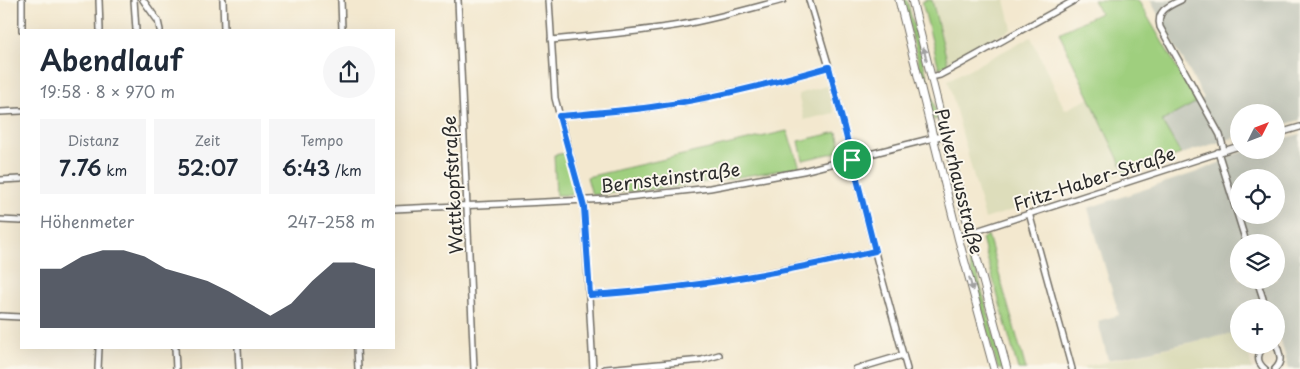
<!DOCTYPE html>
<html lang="de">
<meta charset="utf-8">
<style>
:root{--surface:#fff;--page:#f6f6f7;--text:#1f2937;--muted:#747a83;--accent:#111827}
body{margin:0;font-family:"Playpen Sans",sans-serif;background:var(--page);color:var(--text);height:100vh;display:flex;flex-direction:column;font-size:19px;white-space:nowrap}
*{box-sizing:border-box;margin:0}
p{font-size:16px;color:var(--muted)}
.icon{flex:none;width:28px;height:28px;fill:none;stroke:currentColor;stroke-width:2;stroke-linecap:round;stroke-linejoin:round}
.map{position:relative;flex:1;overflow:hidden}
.details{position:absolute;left:20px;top:29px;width:375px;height:320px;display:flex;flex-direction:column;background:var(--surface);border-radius:0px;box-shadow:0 5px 20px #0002}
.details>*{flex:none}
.needle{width:32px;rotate:48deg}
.controls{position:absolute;left:1230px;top:104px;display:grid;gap:10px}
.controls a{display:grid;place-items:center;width:55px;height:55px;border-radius:50%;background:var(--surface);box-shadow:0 5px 20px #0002;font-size:25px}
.pin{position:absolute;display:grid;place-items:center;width:42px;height:42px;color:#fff;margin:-21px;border:2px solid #fff;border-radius:50%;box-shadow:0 1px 5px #0007}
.round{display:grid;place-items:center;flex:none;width:52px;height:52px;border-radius:26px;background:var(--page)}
.overview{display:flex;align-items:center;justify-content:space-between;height:85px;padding:0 20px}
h1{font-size:28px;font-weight:600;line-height:38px}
.stats{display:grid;grid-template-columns:repeat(3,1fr);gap:8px;height:85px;padding:5px 20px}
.stats div{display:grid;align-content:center;border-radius:0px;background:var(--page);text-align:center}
.stats b{font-size:21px;font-weight:600}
.stats small{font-size:14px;font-weight:400}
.stats p{font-size:14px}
.chart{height:140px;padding:10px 20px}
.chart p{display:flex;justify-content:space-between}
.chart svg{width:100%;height:90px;margin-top:5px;fill:var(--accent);opacity:.7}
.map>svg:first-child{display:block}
.built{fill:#ddb}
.industrial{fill:#c2c6b9;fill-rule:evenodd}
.green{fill:#9fcf7e;stroke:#657d54}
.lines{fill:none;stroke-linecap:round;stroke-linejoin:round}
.street-casing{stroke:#716d64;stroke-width:8}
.secondary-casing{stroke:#716d64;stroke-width:9}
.street{stroke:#fff;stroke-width:5}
.secondary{stroke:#fff;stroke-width:7}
.oneway{fill:#a0a0a0}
.route-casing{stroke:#fff;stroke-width:10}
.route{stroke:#1a73e8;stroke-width:6}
.labels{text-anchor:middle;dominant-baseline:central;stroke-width:4;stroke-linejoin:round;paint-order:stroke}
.street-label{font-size:18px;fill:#2b2b2b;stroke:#fbf7ec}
</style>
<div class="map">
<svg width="1300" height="369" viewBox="0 0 1300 369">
<rect width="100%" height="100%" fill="#fbf7ec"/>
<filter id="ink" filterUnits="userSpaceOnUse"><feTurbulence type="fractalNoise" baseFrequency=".02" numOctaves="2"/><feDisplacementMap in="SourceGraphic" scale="10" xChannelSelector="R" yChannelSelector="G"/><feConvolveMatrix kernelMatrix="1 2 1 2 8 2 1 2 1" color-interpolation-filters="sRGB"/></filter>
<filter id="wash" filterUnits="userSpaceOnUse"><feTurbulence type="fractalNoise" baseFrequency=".0096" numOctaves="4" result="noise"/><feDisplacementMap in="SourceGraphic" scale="20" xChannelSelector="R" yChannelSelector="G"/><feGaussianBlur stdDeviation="1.12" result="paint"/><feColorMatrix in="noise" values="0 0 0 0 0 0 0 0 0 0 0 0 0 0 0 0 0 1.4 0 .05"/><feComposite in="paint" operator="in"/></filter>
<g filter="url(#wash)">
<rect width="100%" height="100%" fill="#f3e8cf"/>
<g class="built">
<polygon points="933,0 1005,0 1012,29 949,64"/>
<polygon points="1031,37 1065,110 1090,98 1125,173 985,219 948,80"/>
<polygon points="827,86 834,113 804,120 798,94"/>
<polygon points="1239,332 1239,345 1247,345 1252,369 1084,369 1083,367"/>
</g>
<g class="industrial">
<polygon points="1150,0 1300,0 1300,120 1276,127 1276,112 1239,112 1239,136 1181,154 1162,121 1204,98"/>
<path d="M1300,134V369H1289L1276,323V308H1239V332L1108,360L1098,321L1119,315L1088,208L1197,172L1226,160L1230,156L1250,150H1276V141ZM1239,178H1276V215H1239ZM1239,242H1276V280H1239Z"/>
</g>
<g class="green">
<polygon points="903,0 907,0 938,119 933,120"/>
<polygon points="927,0 932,0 948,64 939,68 922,2"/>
<polygon points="1093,0 1138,0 1197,102 1162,121 1181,154 1125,173 1059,33 1100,13"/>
<polygon points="787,131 800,167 676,187 592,195 587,177"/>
<polygon points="837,132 842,151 803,160 799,141"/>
<polygon points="565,153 575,188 575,192 571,195 556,195 554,155"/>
<polygon points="988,235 1026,369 1018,369 982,239"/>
<polygon points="971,250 1003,369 998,369 966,251"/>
</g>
</g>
<g filter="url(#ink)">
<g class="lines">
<g class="street-casing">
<g id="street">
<polyline points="22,0 22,30"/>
<polyline points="99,0 100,30"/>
<polyline points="134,0 136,30"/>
<polyline points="143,0 158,21 160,30"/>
<polyline points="223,0 224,30"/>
<polyline points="341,0 342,30"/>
<polyline points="458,0 474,369"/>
<polyline points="549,0 555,98 584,207 593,369"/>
<polyline points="809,0 829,67 877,260 907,369"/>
<path d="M1181,0C1168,6 1156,11 1160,27L1220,135L1224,150"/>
<path d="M551,40C594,36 637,32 680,25C715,19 749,9 783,0"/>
<polyline points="931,77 940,75 957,66 1075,0"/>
<polyline points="0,112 21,111"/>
<path d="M559,116C592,113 625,111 658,106C716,97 773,83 829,67"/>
<polyline points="1276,134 1300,127"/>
<polyline points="1218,152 1246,242"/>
<polyline points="0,180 21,179"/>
<polyline points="394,209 609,199 710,188 803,171 945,135"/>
<polyline points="1029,213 1072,369"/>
<polyline points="0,220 21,221"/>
<polyline points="958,237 1239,146"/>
<polyline points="1257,280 1266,308"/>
<path d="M590,295C687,289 780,272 875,251"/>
<polyline points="0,316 21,317"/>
<path d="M1264,345C1258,354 1255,361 1265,369"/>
<polyline points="175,348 176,369"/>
<polyline points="238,348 239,369"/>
<polyline points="357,348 358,369"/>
<polyline points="98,369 99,348"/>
<polyline points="605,369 702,360 719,355"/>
<polyline points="856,369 903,355"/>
<path d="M1275,369C1284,361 1279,353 1276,343"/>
</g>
</g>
<g class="secondary-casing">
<g id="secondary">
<polyline points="899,0 958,237 994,369"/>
<polyline points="912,0 970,233 1007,369"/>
</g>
</g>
<use href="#street" class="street"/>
<use href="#secondary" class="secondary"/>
</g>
<defs><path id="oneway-solid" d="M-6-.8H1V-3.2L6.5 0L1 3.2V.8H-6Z" transform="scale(1.25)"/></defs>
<g class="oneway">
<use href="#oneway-solid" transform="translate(925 54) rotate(-104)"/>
<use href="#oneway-solid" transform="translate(971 284) rotate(75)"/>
</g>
</g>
<g class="lines" filter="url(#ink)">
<g class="route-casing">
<path id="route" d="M829,67L875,251C781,273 687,289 590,295L584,207L559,116C592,113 625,111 658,106C716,98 773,83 829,67Z"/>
</g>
<use href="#route" class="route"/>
</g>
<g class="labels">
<g class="street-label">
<text transform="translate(670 177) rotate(-7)">Bernsteinstraße</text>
<text transform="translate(1094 178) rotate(-18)">Fritz-Haber-Straße</text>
<text transform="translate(960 181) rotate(76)">Pulverhausstraße</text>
<text transform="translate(452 185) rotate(-93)">Wattkopfstraße</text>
</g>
</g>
</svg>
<div class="controls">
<a><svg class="needle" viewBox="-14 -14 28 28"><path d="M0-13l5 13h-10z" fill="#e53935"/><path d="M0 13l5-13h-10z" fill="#747a83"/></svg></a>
<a><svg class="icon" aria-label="locate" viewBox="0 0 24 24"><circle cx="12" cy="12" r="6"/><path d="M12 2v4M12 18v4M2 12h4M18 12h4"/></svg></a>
<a><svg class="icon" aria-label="layers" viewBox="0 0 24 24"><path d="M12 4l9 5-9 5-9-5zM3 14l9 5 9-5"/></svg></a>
<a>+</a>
</div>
<div class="pin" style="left:852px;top:160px;background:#1e9e55"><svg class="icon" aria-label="arrive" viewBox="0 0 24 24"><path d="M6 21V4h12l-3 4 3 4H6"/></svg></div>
<section class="details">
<div class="overview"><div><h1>Abendlauf</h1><p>19:58 · 8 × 970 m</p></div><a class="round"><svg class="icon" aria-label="share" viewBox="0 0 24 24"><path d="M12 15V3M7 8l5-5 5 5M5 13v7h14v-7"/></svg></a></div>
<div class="stats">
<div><p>Distanz</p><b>7.76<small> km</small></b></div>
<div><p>Zeit</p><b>52:07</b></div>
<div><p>Tempo</p><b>6:43<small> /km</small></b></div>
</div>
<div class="chart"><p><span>Höhenmeter</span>247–258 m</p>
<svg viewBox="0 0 160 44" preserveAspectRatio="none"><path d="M0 44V15L10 15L20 9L30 6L40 6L50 9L60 15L70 18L80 21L90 26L100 32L110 38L120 32L130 21L140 12L150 12L160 15V44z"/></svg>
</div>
</section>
</div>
